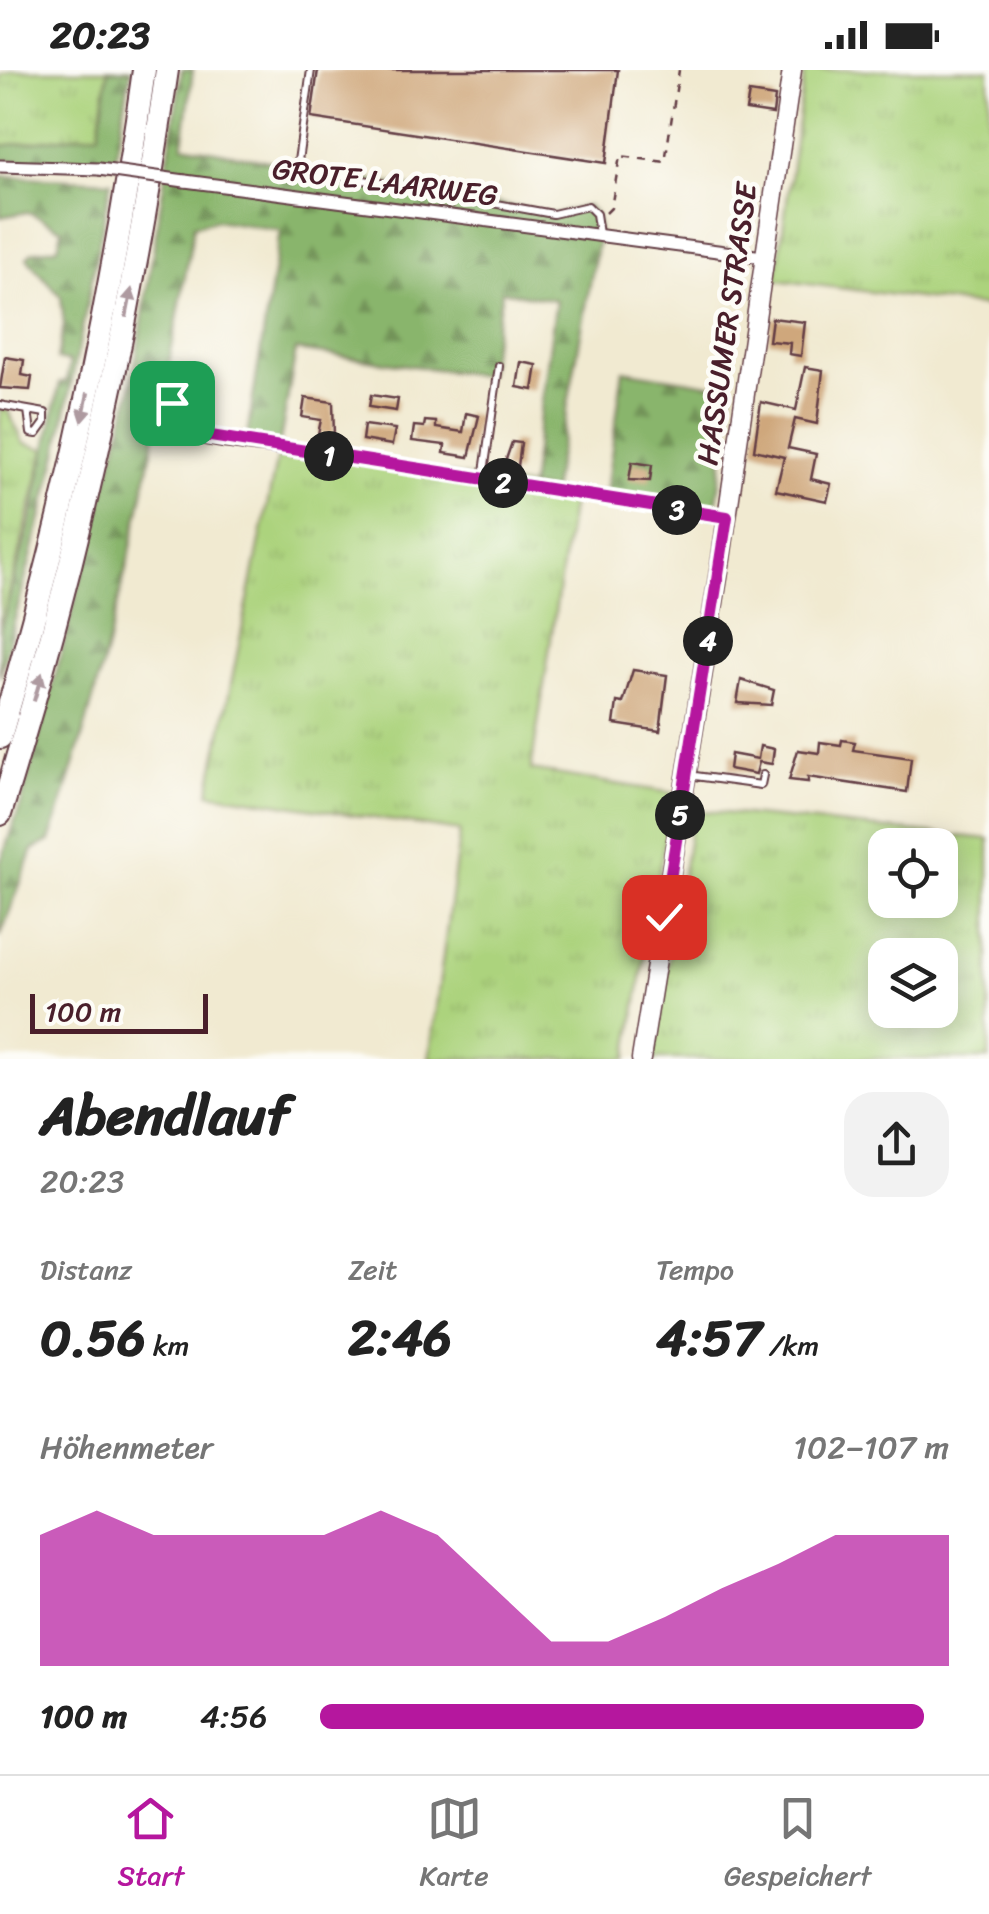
<!DOCTYPE html>
<html lang="de">
<meta charset="utf-8">
<style>
:root{--surface:#fff;--page:#f2f2f2;--text:#222;--muted:#767676;--line:#e0e0e0;--accent:#b5179e}
body{margin:0;font-family:Sriracha,sans-serif;background:var(--page);color:var(--text);height:100vh;display:flex;flex-direction:column;font-size:38px;white-space:nowrap}
*{box-sizing:border-box;margin:0}
p{font-size:32px;color:var(--muted)}
.icon{flex:none;width:55px;height:55px;fill:none;stroke:currentColor;stroke-width:2;stroke-linecap:round;stroke-linejoin:round}
.map{position:relative;height:989px;overflow:hidden}
.sheet{display:flex;flex-direction:column;background:var(--surface);flex:1}
.sheet>*{flex:none}
.fabs{position:absolute;left:868px;top:758px;display:grid;gap:20px}
.fabs a{display:grid;place-items:center;width:90px;height:90px;border-radius:20px;background:var(--surface);box-shadow:0 5px 25px #0003;font-size:50px}
.scale{position:absolute;left:30px;bottom:25px;width:178px;box-sizing:border-box;padding-left:10px;border:5px solid #4a1f2b;border-top:0;font-size:28px;line-height:35px;white-space:nowrap;color:#4a1f2b;-webkit-text-stroke:8px #fdfcf7;paint-order:stroke}
.pin{position:absolute;display:grid;place-items:center;width:85px;height:85px;color:#fff;margin:-42px;border-radius:20px;box-shadow:0 5px 15px #0006}
.km{position:absolute;width:50px;height:50px;margin:-25px;border-radius:50%;background:#222;color:#fff;font-size:28px;line-height:50px;text-align:center}
.round{display:grid;place-items:center;flex:none;width:105px;height:105px;border-radius:30px;background:var(--page)}
.overview{display:flex;align-items:center;justify-content:space-between;height:170px;padding:0 40px}
h1{font-size:55px;font-weight:700;line-height:75px}
.metrics{display:grid;grid-template-columns:repeat(3,1fr);gap:15px;height:170px;padding:10px 40px}
.metrics div{display:grid;align-content:center}
.metrics b{font-size:50px;font-weight:700}
.metrics small{font-size:28px;font-weight:400}
.metrics p{font-size:28px}
.chart{height:280px;padding:20px 40px}
.chart p{display:flex;justify-content:space-between}
.chart svg{width:100%;height:180px;margin-top:10px;fill:var(--accent);opacity:.7}
ul{padding:0 40px;list-style:none;font-size:32px}
li{display:grid;grid-template-columns:160px 120px 1fr;align-items:center;height:75px}
li i{height:25px;border-radius:12px;background:var(--accent)}
.status{display:flex;justify-content:space-between;align-items:center;height:70px;padding:0 50px;background:var(--surface);direction:ltr}
.status svg{height:28px;fill:currentColor}
.tabs{display:flex;justify-content:space-around;align-items:center;height:140px;border-top:2px solid var(--line);background:var(--surface);font-size:28px;color:var(--muted)}
.tabs a{display:grid;justify-items:center;gap:5px}
.tabs .active{color:var(--accent)}
.map>svg:first-child{display:block}
.grass{fill:url(#grass-tufts);stroke:#7b7954;stroke-width:2.5;fill-rule:evenodd}
.forest{fill:url(#forest-firs);stroke:#6a6a4c;stroke-width:2.5}
.building{fill:#cfa77b}
.lines{fill:none;stroke-linecap:round;stroke-linejoin:round}
.lane-casing{stroke:#633d44;stroke-width:10}
.street-casing{stroke:#633d44;stroke-width:15}
.secondary-casing{stroke:#633d44;stroke-width:21}
.highway-casing{stroke:#633d44;stroke-width:26}
.path{stroke:#633d44;stroke-width:2.5;stroke-dasharray:8 8;stroke-linecap:butt}
.lane{stroke:#fff;stroke-width:6}
.street{stroke:#fff;stroke-width:11}
.secondary{stroke:#fff;stroke-width:18}
.highway{stroke:#fff;stroke-width:22}
.street-bridge-casing{stroke:#633d44;stroke-width:15;stroke-linecap:butt}
.street-bridge{stroke:#fff;stroke-width:11}
.oneway{fill:#ae9aa0}
.route-casing{stroke:#fff;stroke-width:20}
.route{stroke:#b5179e;stroke-width:12}
.labels{text-anchor:middle;dominant-baseline:central;stroke-width:9;stroke-linejoin:round;paint-order:stroke}
.street-label{font-size:30px;fill:#4a1f2b;stroke:#fdfcf7}
</style>
<div class="status"><b>20:23</b><svg viewBox="0 0 49 12"><path d="M0 12V9h3v3zM5 12V6h3v6zM10 12V3h3v9zM15 12V0h3v12zM26 1h20v11H26zM47 4h2v5h-2z"/></svg></div>
<div class="map">
<svg width="989" height="989" viewBox="0 0 989 989">
<defs>
<pattern id="grass-tufts" width="24" height="20" patternUnits="userSpaceOnUse" patternTransform="scale(2.5)"><rect width="24" height="20" fill="#acd37d"/><path d="M3 7l-1-3M5 7V3M7 7l1-3M15 17l-1-3M17 17v-4M19 17l1-3" fill="none" stroke="#96b56c"/></pattern>
<pattern id="forest-firs" width="22" height="20" patternUnits="userSpaceOnUse" patternTransform="scale(2.5)"><rect width="22" height="20" fill="#89b56c"/><path d="M5 1l3.5 6h-7zM16 11l3.5 6h-7z" fill="#729359"/></pattern>
</defs>
<rect width="100%" height="100%" fill="#fdfcf7"/>
<filter id="ink" filterUnits="userSpaceOnUse"><feTurbulence type="fractalNoise" baseFrequency=".01" numOctaves="2"/><feDisplacementMap in="SourceGraphic" scale="20" xChannelSelector="R" yChannelSelector="G"/><feConvolveMatrix kernelMatrix="1 2 1 2 8 2 1 2 1" color-interpolation-filters="sRGB"/></filter>
<filter id="wash" filterUnits="userSpaceOnUse"><feTurbulence type="fractalNoise" baseFrequency=".0048" numOctaves="4" result="noise"/><feDisplacementMap in="SourceGraphic" scale="40" xChannelSelector="R" yChannelSelector="G"/><feGaussianBlur stdDeviation="2.25" result="paint"/><feColorMatrix in="noise" values="0 0 0 0 0 0 0 0 0 0 0 0 0 0 0 0 0 1.4 0 .05"/><feComposite in="paint" operator="in"/></filter>
<g filter="url(#wash)">
<rect width="100%" height="100%" fill="#f1ead1"/>
<g class="grass">
<polygon points="14,0 108,0 99,63 0,76 0,5"/>
<polygon points="805,0 989,0 989,237 776,210"/>
<polygon points="0,338 7,339 24,373 45,379 0,560"/>
<polygon points="279,377 573,424 531,700 673,723 627,989 429,989 460,761 209,723"/>
<path d="M693,740L989,769V989H653ZM885,775H940V830H885ZM885,885H940V940H885Z"/>
</g>
<g class="forest">
<polygon points="108,0 131,0 114,95 0,90 0,76 99,63"/>
<path d="M182,0H193L183,75L553,144L588,136L596,144L599,165L552,421L530,417L556,230L502,221L487,306L296,280L279,377L246,372L280,160L216,150L194,155C158,362 117,572 50,771L33,780L0,867V793L21,734L131,321Z"/>
<polygon points="0,106 111,111 58,383 0,607 0,560 31,449 60,312 66,312 70,292 57,289 64,255 61,227 27,188 32,182 58,177 62,159 28,142 0,147"/>
<polygon points="623,300 733,318 715,445 605,429"/>
</g>
<g id="blocks">
<g class="building">
<polygon points="318,0 618,0 606,93 311,48"/>
<polygon points="749,23 775,27 773,44 746,40"/>
<polygon points="772,248 805,252 801,286 789,284 790,273 769,271"/>
<polygon points="5,287 24,290 22,305 32,307 30,320 0,318"/>
<polygon points="521,292 537,295 533,320 517,317"/>
<polygon points="805,297 823,300 817,354 795,349 788,378 816,384 811,409 831,414 827,431 776,420 784,387 754,380 761,332 796,340"/>
<polygon points="371,325 398,329 396,341 369,337"/>
<polygon points="305,328 333,332 334,366 318,364 321,350 302,347"/>
<polygon points="466,343 479,346 469,387 444,383 445,375 412,371 414,356 424,357 425,351 436,352 436,358 463,362"/>
<polygon points="364,355 395,359 392,375 362,370"/>
<polygon points="512,372 521,373 517,404 502,401"/>
<polygon points="632,392 652,395 650,411 629,410"/>
<polygon points="633,600 667,605 660,661 614,654 617,632 623,633"/>
<polygon points="741,610 774,620 771,635 737,633"/>
<polygon points="842,670 855,672 853,680 911,688 907,722 808,707 808,712 789,710 798,680 819,683 820,672 841,675"/>
<polygon points="760,676 774,679 772,694 759,692 756,704 729,699 731,684 758,689"/>
</g>
</g>
</g>
<g filter="url(#ink)">
<use href="#blocks" fill-opacity="0" stroke="#633d44" stroke-width="2.5"/>
<g class="lines">
<g class="lane-casing">
<g id="lane">
<polyline points="311,0 297,98 553,144 588,136 596,144 599,164"/>
<polyline points="0,335 5,336 45,343 45,353 37,364 31,363 28,340"/>
<polyline points="483,409 499,296"/>
<polyline points="688,705 761,715 763,705"/>
</g>
</g>
<g class="street-casing">
<g id="street">
<polyline points="0,96 99,99"/>
<polyline points="185,111 763,187"/>
<path d="M198,365L184,336L172,333L163,339L162,355C196,373 264,375 304,382C445,404 586,426 727,447"/>
</g>
</g>
<g class="secondary-casing">
<polyline id="secondary" points="641,989 721,489 792,0"/>
</g>
<g class="highway-casing">
<g id="highway">
<path d="M0,667C65,448 113,226 144,0"/>
<path d="M0,744C76,501 131,253 167,0"/>
</g>
</g>
<polyline class="path" points="606,143 611,138 620,86 665,92 679,0"/>
<use href="#lane" class="lane"/>
<use href="#street" class="street"/>
<use href="#secondary" class="secondary"/>
<use href="#highway" class="highway"/>
<g class="street-bridge-casing">
<polyline id="street-bridge" points="99,99 185,111"/>
</g>
<use href="#street-bridge" class="street-bridge"/>
</g>
<defs><path id="oneway-solid" d="M-6-.8H1V-3.2L6.5 0L1 3.2V.8H-6Z" transform="scale(2.5)"/></defs>
<g class="oneway">
<use href="#oneway-solid" transform="translate(129 233) rotate(-79)"/>
<use href="#oneway-solid" transform="translate(85 337) rotate(102)"/>
<use href="#oneway-solid" transform="translate(38 617) rotate(-74)"/>
</g>
</g>
<g class="lines" filter="url(#ink)">
<g class="route-casing">
<polyline id="route" points="172,333 184,336 198,364 727,447 664,847"/>
</g>
<use href="#route" class="route"/>
</g>
<g class="labels">
<g class="street-label">
<text transform="translate(385 112) rotate(7)">GROTE LAARWEG</text>
<text transform="translate(727 254) rotate(-82)">HASSUMER STRASSE</text>
</g>
</g>
</svg>
<div class="fabs">
<a><svg class="icon" aria-label="locate" viewBox="0 0 24 24"><circle cx="12" cy="12" r="6"/><path d="M12 2v4M12 18v4M2 12h4M18 12h4"/></svg></a>
<a><svg class="icon" aria-label="layers" viewBox="0 0 24 24"><path d="M12 4l9 5-9 5-9-5zM3 14l9 5 9-5"/></svg></a>
</div>
<div class="scale">100 m</div>
<div class="pin" style="left:172px;top:333px;background:#1e9e55"><svg class="icon" aria-label="arrive" viewBox="0 0 24 24"><path d="M6 21V4h12l-3 4 3 4H6"/></svg></div>
<div class="pin" style="left:664px;top:847px;background:#d93025"><svg class="icon" aria-label="check" viewBox="0 0 24 24"><path d="M5 12l5 5 9-10"/></svg></div>
<b class="km" style="left:329px;top:386px">1</b>
<b class="km" style="left:503px;top:413px">2</b>
<b class="km" style="left:677px;top:440px">3</b>
<b class="km" style="left:708px;top:571px">4</b>
<b class="km" style="left:680px;top:745px">5</b>
</div>
<section class="sheet">
<div class="overview"><div><h1>Abendlauf</h1><p>20:23</p></div><a class="round"><svg class="icon" aria-label="share" viewBox="0 0 24 24"><path d="M12 15V3M7 8l5-5 5 5M5 13v7h14v-7"/></svg></a></div>
<div class="metrics">
<div><p>Distanz</p><b>0.56<small> km</small></b></div>
<div><p>Zeit</p><b>2:46</b></div>
<div><p>Tempo</p><b>4:57<small> /km</small></b></div>
</div>
<div class="chart"><p><span>Höhenmeter</span>102–107 m</p>
<svg viewBox="0 0 160 44" preserveAspectRatio="none"><path d="M0 44V12L10 6L20 12L30 12L40 12L50 12L60 6L70 12L80 25L90 38L100 38L110 32L120 25L130 19L140 12L150 12L160 12V44z"/></svg>
</div>
<ul>
<li><b>100 m</b>4:56<i style="width:96%"></i></li>
</ul>
</section>
<nav class="tabs">
<a class="active"><svg class="icon" aria-label="home" viewBox="0 0 24 24"><path d="M3 11l9-7 9 7M6 9v11h12V9"/></svg>Start</a>
<a><svg class="icon" aria-label="map" viewBox="0 0 24 24"><path d="M3 6l6-2 6 2 6-2v14l-6 2-6-2-6 2zM9 4v14M15 6v14"/></svg>Karte</a>
<a><svg class="icon" aria-label="saved" viewBox="0 0 24 24"><path d="M7 4h10v16l-5-4-5 4z"/></svg>Gespeichert</a>
</nav>
